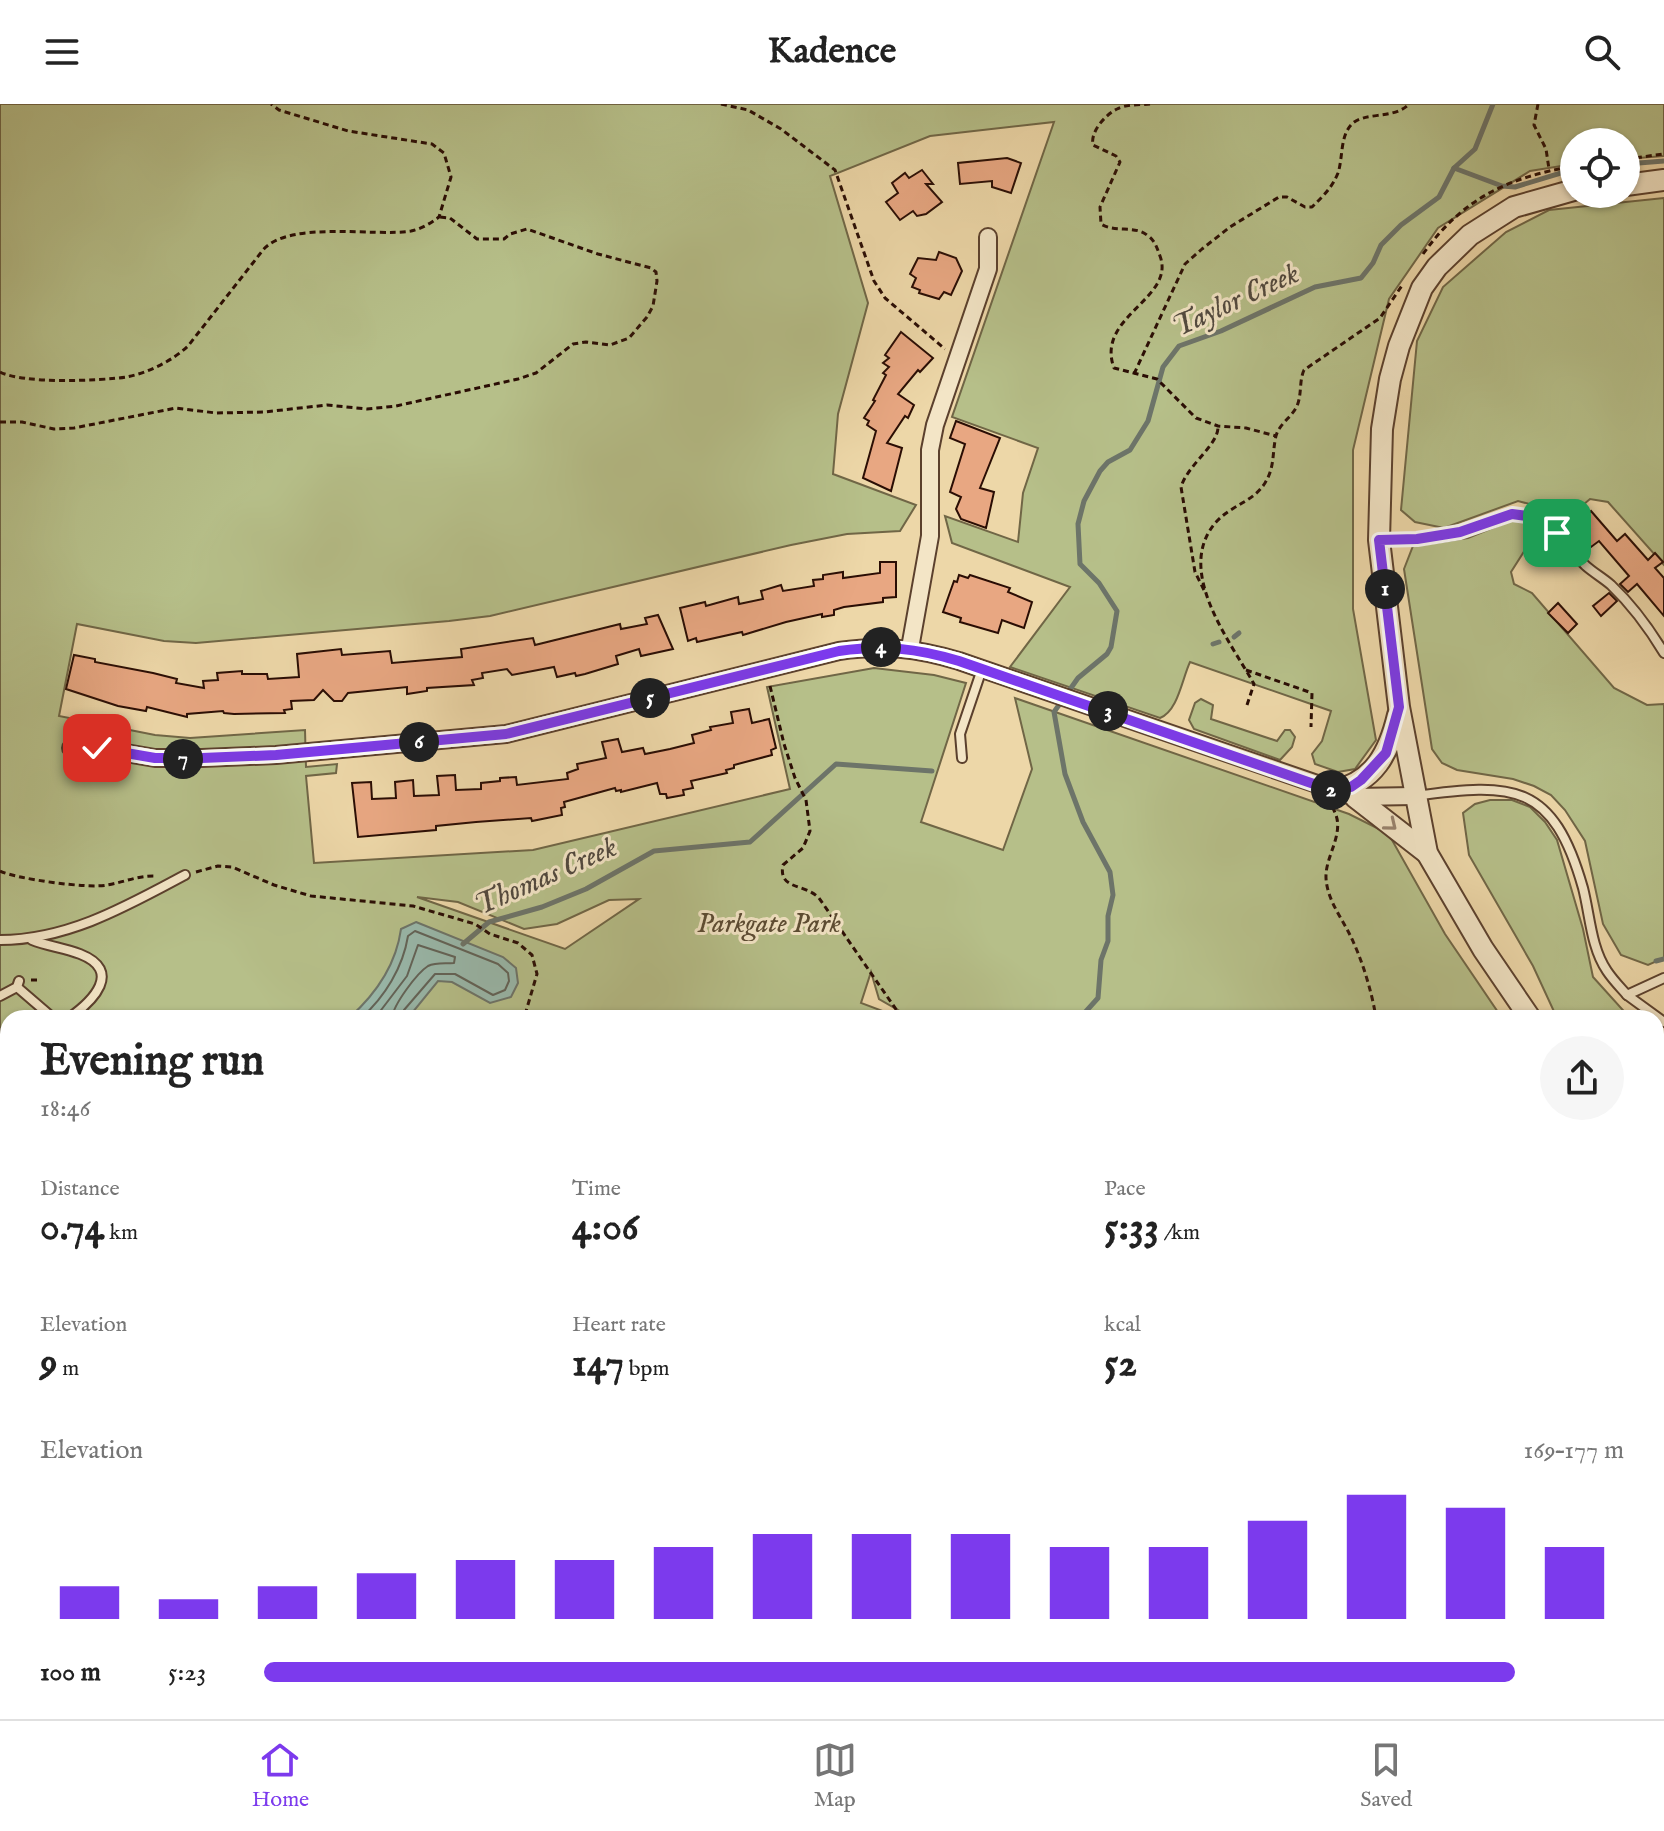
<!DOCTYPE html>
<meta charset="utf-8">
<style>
:root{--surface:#fff;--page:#f6f6f6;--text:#222;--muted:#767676;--line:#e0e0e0;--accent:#7c3aed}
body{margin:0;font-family:"IM FELL English",serif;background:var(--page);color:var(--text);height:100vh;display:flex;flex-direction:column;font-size:30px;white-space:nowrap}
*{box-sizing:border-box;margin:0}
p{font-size:26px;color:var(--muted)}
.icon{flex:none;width:44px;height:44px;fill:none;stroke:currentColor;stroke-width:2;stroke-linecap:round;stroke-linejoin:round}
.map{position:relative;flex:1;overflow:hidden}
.drawer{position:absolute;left:0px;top:906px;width:1664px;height:710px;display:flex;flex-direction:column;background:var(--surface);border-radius:24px 24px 0 0;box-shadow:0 2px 6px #0004}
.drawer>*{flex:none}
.tools{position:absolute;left:1560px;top:24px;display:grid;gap:16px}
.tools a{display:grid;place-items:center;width:80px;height:80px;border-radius:50%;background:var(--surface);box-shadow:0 2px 6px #0004;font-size:40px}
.pin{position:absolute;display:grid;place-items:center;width:68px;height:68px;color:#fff;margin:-34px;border-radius:16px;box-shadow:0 4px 12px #0006}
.km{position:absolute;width:40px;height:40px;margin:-20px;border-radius:50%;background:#222;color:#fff;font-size:22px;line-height:40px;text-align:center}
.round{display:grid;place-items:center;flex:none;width:84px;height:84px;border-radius:42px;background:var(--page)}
.head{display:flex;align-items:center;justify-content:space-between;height:136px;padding:0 40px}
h1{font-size:44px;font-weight:700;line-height:60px}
.metrics{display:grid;grid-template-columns:repeat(3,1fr);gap:12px;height:136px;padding:8px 40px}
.metrics div{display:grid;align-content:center}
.metrics b{font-size:40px;font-weight:700}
.metrics small{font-size:22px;font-weight:400}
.metrics p{font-size:22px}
.chart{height:224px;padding:16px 40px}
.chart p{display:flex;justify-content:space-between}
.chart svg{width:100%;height:144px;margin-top:8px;stroke:var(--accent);stroke-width:6}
ul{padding:0 40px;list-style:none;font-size:26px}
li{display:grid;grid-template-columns:128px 96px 1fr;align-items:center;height:60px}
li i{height:20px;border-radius:10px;background:var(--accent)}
header{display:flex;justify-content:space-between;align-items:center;height:104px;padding:0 40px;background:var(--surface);font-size:36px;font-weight:700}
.menu{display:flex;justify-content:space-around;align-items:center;height:112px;border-top:2px solid var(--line);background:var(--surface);font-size:22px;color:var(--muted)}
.menu a{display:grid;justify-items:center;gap:4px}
.menu .on{color:var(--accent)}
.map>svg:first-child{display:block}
.green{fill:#b6bf89;stroke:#706646;stroke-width:2;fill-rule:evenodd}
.water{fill:#99b9ac;stroke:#6d7469;stroke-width:2}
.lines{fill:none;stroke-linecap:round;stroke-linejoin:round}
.shore{stroke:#626358;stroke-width:2}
.stream{stroke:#6d7469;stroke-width:5}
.building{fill:#e8a782;stroke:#2a0d04;stroke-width:2}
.service-casing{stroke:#5b402d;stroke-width:12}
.minor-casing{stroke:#5b402d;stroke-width:20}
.tertiary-casing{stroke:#5b402d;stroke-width:24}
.path{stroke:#2a0d04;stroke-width:3;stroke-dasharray:6 4;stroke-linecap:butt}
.service{stroke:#f3e5c6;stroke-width:8}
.minor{stroke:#f3e5c6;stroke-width:16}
.tertiary{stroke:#f3e5c6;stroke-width:20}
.oneway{stroke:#99846f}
.route-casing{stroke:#fff;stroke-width:16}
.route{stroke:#7c3aed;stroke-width:10}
.labels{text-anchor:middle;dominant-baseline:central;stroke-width:6;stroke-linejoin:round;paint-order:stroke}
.park-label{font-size:28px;font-style:italic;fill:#5b4b33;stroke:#f3e5c6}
.water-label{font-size:30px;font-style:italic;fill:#51493f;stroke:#f3e5c6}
</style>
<header><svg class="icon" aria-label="menu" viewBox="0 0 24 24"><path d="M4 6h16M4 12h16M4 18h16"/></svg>Kadence<svg class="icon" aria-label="search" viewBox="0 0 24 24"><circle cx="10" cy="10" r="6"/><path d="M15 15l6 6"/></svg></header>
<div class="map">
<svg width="1664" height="1615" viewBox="0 0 1664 1615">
<rect width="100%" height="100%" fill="#edd7a8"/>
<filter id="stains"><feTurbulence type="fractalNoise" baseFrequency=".0025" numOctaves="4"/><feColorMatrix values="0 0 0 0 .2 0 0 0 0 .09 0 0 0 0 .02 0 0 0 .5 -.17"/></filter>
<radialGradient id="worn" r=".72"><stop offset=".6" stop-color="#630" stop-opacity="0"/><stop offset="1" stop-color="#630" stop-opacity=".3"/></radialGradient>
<g class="green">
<path d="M0,0H1664V52L1626,55V38H1574V60L1530,67L1438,124L1389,195L1353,346V505L1376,636L1355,665L1338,668L1315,660L1312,650L1322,637L1331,607L1190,558C1182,575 1178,607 1160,614L1010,563L1070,483L952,439L945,412L1018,438L1023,389L1038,344L952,313L1054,18L930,32L830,72L868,199L838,310L833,370L916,401L900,427L847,430L791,441L490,512L449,517L196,539L164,537L77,520L59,612L155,631L190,634L305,626L306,663L337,660L336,669L306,672L314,759L533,746L790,685L767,583L874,564L934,571L966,579L921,718L1003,746L1032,665L1015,594L1349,710L1383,727L1392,736L1445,830L1502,914H912L879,895L871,868L861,899L901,914H8V1608H492L490,1615H0ZM417,793L458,798L524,825L557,820L609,796L639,795L565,845Z"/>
<polygon points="1664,94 1664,461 1608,398 1590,395 1571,411 1518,397 1444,424 1415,418 1401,406 1417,237 1443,183 1506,128 1549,106"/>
<polygon points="1517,414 1537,427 1511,468 1514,480 1532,489 1614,584 1647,601 1664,600 1664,854 1648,861 1621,851 1603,820 1585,737 1565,706 1551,691 1534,682 1513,675 1457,666 1442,659 1432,645 1404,465 1413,442 1468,434"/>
<polygon points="1201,595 1213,601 1211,615 1277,637 1285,626 1290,626 1295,633 1292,643 1280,656 1194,625 1189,616 1195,599"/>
<polygon points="1490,696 1512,696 1530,703 1545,718 1557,736 1583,825 1593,873 1630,914 1557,914 1533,862 1469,751 1463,709 1475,700"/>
<polygon points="1664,1008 1664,1184 1656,1176 1656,1012"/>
<polygon points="760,1608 878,1608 851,1615 761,1615"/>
<polygon points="1335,1608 1461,1608 1458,1615 1356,1615"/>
</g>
<path class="water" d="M416,818L503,853L516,864L518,879L511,893L490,899L452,878L438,877L408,914H349C376,890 396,861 401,825Z"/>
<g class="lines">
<g class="shore">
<path d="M361,914C385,893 403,863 408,832L415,827L498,860L508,869L509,877L505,886L493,891L455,870H435L404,906L402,914"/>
<path d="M375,914L407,872L418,841L455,853L454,859C446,860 436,858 428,862C417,869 393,901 392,914"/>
</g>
<g class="stream">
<polyline points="1626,60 1664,57"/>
<polyline points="1454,64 1502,82 1515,83 1574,65"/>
<polyline points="1234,533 1239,529"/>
<polyline points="1213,540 1219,538"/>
<polyline points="463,840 489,818 542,803 586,785 654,747 750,738 836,660 932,667"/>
<polyline points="1656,857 1664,855"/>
<polyline points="1080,914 1098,894 1101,856 1108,837 1108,812 1113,791 1110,768 1083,718 1065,670 1054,608 1078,574 1107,550 1111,543 1117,507 1099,479 1080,460 1078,420 1084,397 1100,367 1108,358 1130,346 1148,317 1163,263 1179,242 1221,227 1315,183 1361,174 1373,159 1381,141 1401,121 1439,93 1454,64 1475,45 1493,0"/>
<polyline points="0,1219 8,1218"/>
<polyline points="1347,1608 1369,1615"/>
<polyline points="779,1615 785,1608"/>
</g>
</g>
<g class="building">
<polygon points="1007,54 1021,59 1011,89 992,83 992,77 960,80 958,59"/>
<polygon points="922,66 933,80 926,80 942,98 926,110 917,112 913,107 900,116 886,98 898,89 892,79 905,69 909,74"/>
<polygon points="939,148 956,154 962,167 951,191 944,188 939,195 919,189 920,186 912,183 916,174 910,170 918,154 936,156"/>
<polygon points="901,228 933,254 920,268 918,266 898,290 914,301 908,314 905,312 887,339 902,344 891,387 863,374 876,327 867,321 869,317 864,314 875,297 873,296 886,271 883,269 889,263 883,259 889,254 885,251"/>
<polygon points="956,317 1000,334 980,384 994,388 986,424 961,415 956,405 961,393 950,388 965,340 950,334"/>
<polygon points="1591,407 1617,437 1625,430 1648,456 1655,449 1663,458 1655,464 1664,474 1664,512 1637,480 1628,488 1620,480 1629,472 1599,437 1591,443 1574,423"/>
<polygon points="880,458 896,458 896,493 883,494 883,498 844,503 834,506 834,511 822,513 822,510 786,518 743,531 742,528 697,538 696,534 688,537 680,504 705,498 706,502 738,493 739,500 763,495 761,487 781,481 783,487 814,482 813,476 823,475 823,471 843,468 843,474 880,469"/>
<polygon points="959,471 968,474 970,471 1010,484 1008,488 1032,498 1024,524 1002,516 998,529 960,518 961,514 943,508 954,477 957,478"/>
<polygon points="1609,489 1617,497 1601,512 1593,502"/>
<polygon points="1558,499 1577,520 1568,529 1548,509"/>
<polygon points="658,511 673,545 641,552 639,545 616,552 618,560 585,570 576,572 575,569 557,573 554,563 512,571 507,565 482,569 483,574 472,576 474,581 427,584 427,587 407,590 407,583 348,589 342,597 334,597 323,586 314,596 291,597 292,605 284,606 285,609 234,610 224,609 223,607 187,610 187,613 147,603 146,607 118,602 66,585 74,551 95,555 95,558 153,569 177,575 176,579 204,584 203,577 218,576 217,569 242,567 242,570 267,570 268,575 299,573 297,550 341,545 342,551 390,547 392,559 462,553 461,545 533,534 535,541 620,520 621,525 647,520 645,514"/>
<polygon points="749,605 752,619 769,615 776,644 771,646 772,651 734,661 734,664 726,666 727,669 691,677 693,684 683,686 684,691 667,694 666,690 660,690 657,679 621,688 621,686 616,687 615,684 564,698 565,703 561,704 562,711 532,717 531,714 476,718 436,722 436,726 358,733 352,679 371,678 372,695 396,694 395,678 413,676 414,692 439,691 437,672 455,671 456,686 481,685 481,679 500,677 500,674 516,673 517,681 568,675 567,669 578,665 577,660 606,654 602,638 618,635 622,648 643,644 645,650 670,645 694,639 692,631 711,626 710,623 733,619 731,608"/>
</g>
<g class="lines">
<g class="service-casing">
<g id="service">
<path d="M1380,436C1407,435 1435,435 1460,428C1478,423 1494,412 1513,410C1544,407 1567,444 1586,462C1594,469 1603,474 1611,481C1632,501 1649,524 1664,549"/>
<polyline points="962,654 960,630 982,565"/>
<path d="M1415,692C1514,678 1553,679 1583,784C1590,811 1591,844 1607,867C1613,876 1620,883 1627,891L1664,874"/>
<path d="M0,836C68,836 127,802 185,771"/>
<path d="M32,836C47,842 64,844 80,850C123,867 93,897 69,914"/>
<polyline points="17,883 53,914"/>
<polyline points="1627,891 1664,918"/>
<polyline points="0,892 17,883 19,877"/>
<polyline points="0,993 8,988"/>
<polyline points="1656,1366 1664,1341"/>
<polyline points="0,1579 8,1569"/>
<polyline points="666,1608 667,1615"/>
</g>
</g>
<g class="minor-casing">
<g id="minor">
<polyline points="910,544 930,432 930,346 935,321 988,165 988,133"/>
<path d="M71,644H97L155,654H202L276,651L506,630L839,547C883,541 916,544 959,557L1355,693L1414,692"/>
<polyline points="1656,1200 1664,1203"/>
<polyline points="534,1615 542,1608"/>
</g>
</g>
<g class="tertiary-casing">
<g id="tertiary">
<polyline points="1626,81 1664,76"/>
<path d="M1334,687C1374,678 1389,649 1398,611"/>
<polyline points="1355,693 1427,749"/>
<polyline points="1530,914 1483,845 1427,749 1399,603 1379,436 1382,325 1390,275 1399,242 1422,184 1437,163 1470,131 1514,103 1574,86"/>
<polyline points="1474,1615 1476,1608"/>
<polyline points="1500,1615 1502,1608"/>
</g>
</g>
<g class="path">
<polyline points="721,0 748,6 781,25 835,66 874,177 885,194 945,245"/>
<path d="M1150,0C1141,1 1126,0 1117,5C1105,11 1090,28 1093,41L1116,52L1120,58L1100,103L1101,120C1115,129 1134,121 1147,131C1155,136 1157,144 1160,152C1176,195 1095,212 1114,264L1157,275L1196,314L1218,322L1246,324L1276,332"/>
<polyline points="1538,0 1534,21 1546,45 1549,65"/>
<polyline points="1626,55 1664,50"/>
<path d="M1423,150C1463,94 1507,74 1574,62"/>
<path d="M0,268C23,280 99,277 126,273C148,269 172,257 188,242L263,146C289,116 375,133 411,127C421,125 431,119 439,113L451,73L444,49L432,40L348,27L279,6L271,0"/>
<path d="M1134,270L1185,160L1202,145L1230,123L1279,93H1287L1305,103H1312C1323,92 1332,84 1338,69C1343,54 1340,33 1351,21C1363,7 1394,16 1409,0"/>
<polyline points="0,318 22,318 54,325 74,324 176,304 216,309 264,308 327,301 367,305 396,302 518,275 536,269 573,240 586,238 610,241 629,234 647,213 653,202 657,177 656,168 651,164 598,150 527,125 510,130 504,135 477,135 450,114 439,113"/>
<path d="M1204,486L1195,468L1181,383C1188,360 1219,341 1218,322"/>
<polyline points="1246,566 1312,589 1311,623"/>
<path d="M770,582L784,640L795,674L806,696L810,727L803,744L783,761C778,786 804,779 819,794L902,914"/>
<path d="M1247,601L1254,580C1230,537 1173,465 1217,417C1232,401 1253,398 1265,379C1275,363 1272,349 1276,332C1279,320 1292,313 1297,302C1302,290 1299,277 1304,266L1380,214L1403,180"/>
<path d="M1332,703C1348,727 1325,750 1326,774C1327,795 1341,813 1350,831C1362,855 1372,888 1376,914"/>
<path d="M0,767C16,775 90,785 107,781C125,778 139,771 157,772"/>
<polyline points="196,768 218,762 232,763 274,781 311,792 413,802 475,820 490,830 518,839 532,851 537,870 524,914"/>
<polyline points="31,876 40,876"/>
<polyline points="1663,988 1664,987"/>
<polyline points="1656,1030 1664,1012"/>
<polyline points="734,1608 736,1615"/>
<polyline points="188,1615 201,1608"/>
<polyline points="305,1615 311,1608"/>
</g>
<use href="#service" class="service"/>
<use href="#minor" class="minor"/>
<use href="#tertiary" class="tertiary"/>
</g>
<defs><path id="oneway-chevron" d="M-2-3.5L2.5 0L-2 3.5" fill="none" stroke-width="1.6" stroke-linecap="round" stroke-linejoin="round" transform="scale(2)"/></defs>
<use class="oneway" href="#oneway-chevron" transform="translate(1391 721) rotate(39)"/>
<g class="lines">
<g class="route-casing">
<path id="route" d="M97,644L155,654H202L276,651L506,630L839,547C884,541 916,544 959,557L1334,687L1351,683L1361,676L1386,649L1399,603L1379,436L1417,435L1460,428L1512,410L1527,412L1557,429"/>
</g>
<use href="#route" class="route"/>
</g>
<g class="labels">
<g class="park-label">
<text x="769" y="820">Parkgate Park</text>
</g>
<g class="water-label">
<text transform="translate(1236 197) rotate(-25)">Taylor Creek</text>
<text transform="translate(546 773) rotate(-24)">Thomas Creek</text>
</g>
</g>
<rect width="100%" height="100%" filter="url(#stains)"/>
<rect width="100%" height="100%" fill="url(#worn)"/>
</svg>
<div class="tools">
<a><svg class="icon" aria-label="locate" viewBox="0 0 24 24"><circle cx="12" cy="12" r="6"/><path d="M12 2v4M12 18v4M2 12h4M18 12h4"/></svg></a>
</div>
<div class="pin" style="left:1557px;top:429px;background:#1e9e55"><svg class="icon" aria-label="arrive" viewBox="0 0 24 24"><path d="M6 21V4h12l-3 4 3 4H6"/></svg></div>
<div class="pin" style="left:97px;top:644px;background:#d93025"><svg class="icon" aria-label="check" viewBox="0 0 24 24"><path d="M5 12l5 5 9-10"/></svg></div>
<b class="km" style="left:1385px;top:485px">1</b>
<b class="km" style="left:1331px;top:686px">2</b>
<b class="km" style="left:1108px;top:607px">3</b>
<b class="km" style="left:881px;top:543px">4</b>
<b class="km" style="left:650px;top:594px">5</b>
<b class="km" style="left:419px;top:638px">6</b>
<b class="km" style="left:183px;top:655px">7</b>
<section class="drawer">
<div class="head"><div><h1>Evening run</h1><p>18:46</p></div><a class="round"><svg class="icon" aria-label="share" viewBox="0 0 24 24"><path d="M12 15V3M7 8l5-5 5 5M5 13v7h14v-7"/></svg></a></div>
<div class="metrics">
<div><p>Distance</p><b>0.74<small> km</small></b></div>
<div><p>Time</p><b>4:06</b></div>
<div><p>Pace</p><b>5:33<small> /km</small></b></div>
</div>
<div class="metrics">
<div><p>Elevation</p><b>9<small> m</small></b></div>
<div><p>Heart rate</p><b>147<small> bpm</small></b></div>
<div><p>kcal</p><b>52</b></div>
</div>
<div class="chart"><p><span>Elevation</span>169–177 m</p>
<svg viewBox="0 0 160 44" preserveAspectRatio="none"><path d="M5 44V34M15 44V38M25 44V34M35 44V30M45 44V26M55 44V26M65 44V22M75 44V18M85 44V18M95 44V18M105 44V22M115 44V22M125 44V14M135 44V6M145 44V10M155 44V22"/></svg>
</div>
<ul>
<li><b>100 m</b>5:23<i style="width:92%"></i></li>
</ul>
</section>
</div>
<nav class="menu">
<a class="on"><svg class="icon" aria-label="home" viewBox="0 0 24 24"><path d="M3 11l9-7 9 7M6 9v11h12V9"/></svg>Home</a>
<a><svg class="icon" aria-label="map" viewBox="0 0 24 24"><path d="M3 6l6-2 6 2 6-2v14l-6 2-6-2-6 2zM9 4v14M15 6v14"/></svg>Map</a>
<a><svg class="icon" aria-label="saved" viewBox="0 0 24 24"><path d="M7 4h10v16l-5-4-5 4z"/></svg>Saved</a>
</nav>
